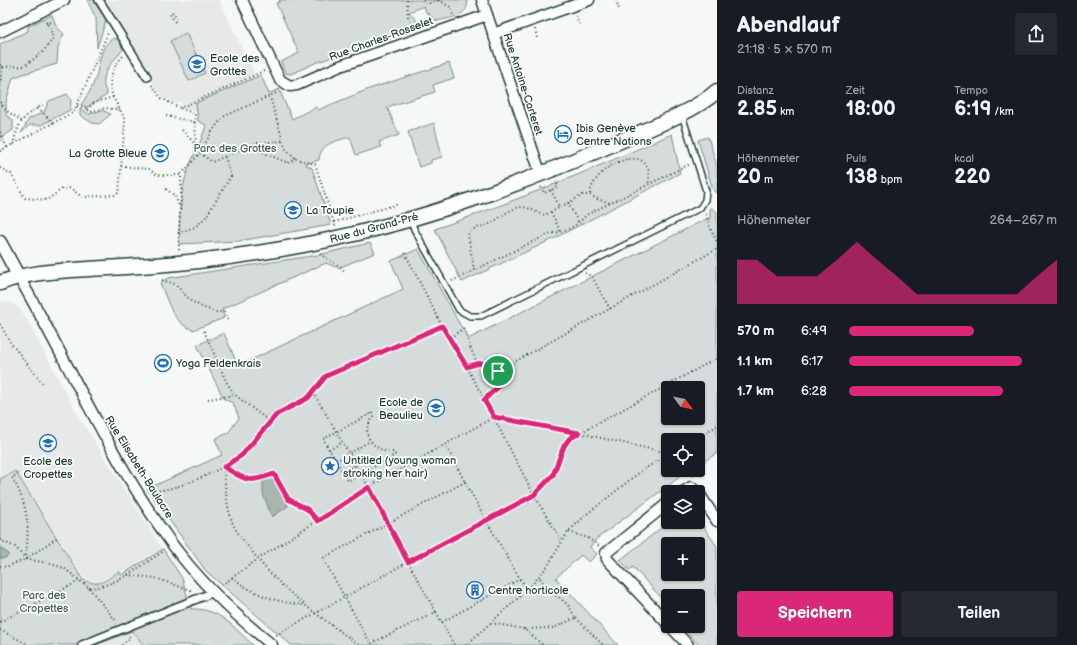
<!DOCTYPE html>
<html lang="de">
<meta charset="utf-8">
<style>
:root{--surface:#171b24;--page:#242831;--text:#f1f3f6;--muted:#9ea1a6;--accent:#db2777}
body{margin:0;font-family:"Balsamiq Sans",sans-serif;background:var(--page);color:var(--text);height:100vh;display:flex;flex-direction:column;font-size:15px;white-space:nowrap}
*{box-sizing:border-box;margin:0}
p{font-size:13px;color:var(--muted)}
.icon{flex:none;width:22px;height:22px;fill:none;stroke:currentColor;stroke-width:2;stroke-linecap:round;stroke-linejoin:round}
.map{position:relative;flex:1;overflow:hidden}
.side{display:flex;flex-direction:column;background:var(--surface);width:360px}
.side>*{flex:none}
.needle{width:26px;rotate:122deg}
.buttons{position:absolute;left:661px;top:381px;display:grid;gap:8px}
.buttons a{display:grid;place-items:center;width:44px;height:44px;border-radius:4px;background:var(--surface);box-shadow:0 1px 3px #0004;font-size:20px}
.pin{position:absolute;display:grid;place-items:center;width:34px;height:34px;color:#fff;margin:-17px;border:2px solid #fff;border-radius:50%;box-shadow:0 1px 4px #0007}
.round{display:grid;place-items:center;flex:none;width:42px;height:42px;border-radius:4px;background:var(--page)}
.summary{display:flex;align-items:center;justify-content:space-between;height:68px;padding:0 20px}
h1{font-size:22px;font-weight:700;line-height:30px}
.stats{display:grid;grid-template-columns:repeat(3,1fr);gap:6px;height:68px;padding:4px 20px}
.stats div{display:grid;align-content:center}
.stats b{font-size:20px;font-weight:700}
.stats small{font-size:11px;font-weight:400}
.stats p{font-size:11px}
.chart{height:112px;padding:8px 20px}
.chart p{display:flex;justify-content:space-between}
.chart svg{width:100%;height:72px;margin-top:4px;fill:var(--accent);opacity:.7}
.action{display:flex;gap:8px;margin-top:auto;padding:8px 20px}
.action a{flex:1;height:46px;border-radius:4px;background:var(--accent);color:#fff;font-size:16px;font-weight:700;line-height:46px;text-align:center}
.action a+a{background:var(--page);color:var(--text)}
ul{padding:0 20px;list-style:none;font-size:13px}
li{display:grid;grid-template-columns:64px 48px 1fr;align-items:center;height:30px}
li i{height:10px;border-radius:5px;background:var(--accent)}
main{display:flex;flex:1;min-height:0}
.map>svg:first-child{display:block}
.built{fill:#e6e9e8}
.green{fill:#d6dcdb;stroke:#7a8c88;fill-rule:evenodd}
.water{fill:#aab5b1;stroke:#72857f}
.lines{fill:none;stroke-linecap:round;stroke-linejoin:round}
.service-casing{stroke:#1f3d34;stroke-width:8}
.pedestrian-casing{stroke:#1f3d34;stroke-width:10}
.minor-casing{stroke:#1f3d34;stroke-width:13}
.tertiary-casing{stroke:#1f3d34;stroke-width:15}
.secondary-casing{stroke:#1f3d34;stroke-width:17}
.path{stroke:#1f3d34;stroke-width:2;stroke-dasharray:1 3;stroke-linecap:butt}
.service{stroke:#fff;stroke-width:5}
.pedestrian{stroke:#fff;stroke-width:7}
.minor{stroke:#fff;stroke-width:10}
.tertiary{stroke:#fff;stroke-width:12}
.secondary{stroke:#fff;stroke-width:14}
.route-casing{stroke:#fff;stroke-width:8}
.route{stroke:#db2777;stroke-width:5}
.labels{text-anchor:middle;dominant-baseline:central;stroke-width:3.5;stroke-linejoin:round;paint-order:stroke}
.street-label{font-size:11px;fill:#1f3d34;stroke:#fff}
.poi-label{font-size:11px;fill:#1f3d34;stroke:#fff;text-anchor:start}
.park-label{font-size:11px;fill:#445d55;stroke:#fff}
</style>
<main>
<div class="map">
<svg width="717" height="645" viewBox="0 0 717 645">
<rect width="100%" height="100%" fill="#f6f7f7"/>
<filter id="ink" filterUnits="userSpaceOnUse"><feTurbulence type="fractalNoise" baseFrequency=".025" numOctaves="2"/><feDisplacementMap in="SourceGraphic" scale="8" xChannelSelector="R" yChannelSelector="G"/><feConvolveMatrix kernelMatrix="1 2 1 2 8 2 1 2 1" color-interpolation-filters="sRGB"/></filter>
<g filter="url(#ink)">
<g class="built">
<polygon points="106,0 219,0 256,77 196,103 196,112 188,110 180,102 174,103 162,97 113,16"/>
<polygon points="0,302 13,303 23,313 79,417 162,548 121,573 119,570 102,581 92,582 84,578 15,470 0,478"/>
<polygon points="132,631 144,645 96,645"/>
</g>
<g class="green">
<polygon points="87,0 93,0 106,20 97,48 96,18"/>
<path d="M279,0H467C471,16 449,18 437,21L426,12L424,6L409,12L421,26L315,63L291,74L285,73L281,62L299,53L276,3L280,2Z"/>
<polygon points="52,15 56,26 64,34 58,47 57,64 23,74 13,78 6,102 6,115 13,120 13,130 1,138 0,141 0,44 28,31 28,26"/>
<polygon points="186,33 205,73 189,81 170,41"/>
<path d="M114,38L118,39L123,49C115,61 102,69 104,86C105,89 106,92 107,95L87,107L81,105C86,97 92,89 95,80C100,65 99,45 114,38Z"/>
<path d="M449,63L454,78L433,85L435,92L387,107L399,135L379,142L381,147L356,155L350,137C336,141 320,143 319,160L305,164L312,168L331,225L239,241L179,244C180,224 179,200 185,179C190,160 201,144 206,125L198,121L196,103L261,75L269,94L279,89L292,119L316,107L318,110L369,89Z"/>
<polygon points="67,94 71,100 70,110 41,125 30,125 21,133 29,119 44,112 49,101"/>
<polygon points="80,109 89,114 102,110 111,114 99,124 92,123 80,115"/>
<polygon points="434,123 442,157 431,160 431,163 419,167 408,132"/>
<path d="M672,134L680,173L553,239L462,282L435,229C516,201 594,169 672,134Z"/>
<polygon points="708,137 717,166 717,194 713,190 698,140"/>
<path d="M710,207L717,212V453L698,465V440H668V470H689L595,540L590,547L597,554L589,562L581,555L556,578L618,645H291L206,571L147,489L222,455L215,439L228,433L239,418L233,403L224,399L197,345L224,333L238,366L403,289L391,261L418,249L468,339L704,220L710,219ZM668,388H698V418H668Z"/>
<path d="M370,243L375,253L338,268L326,263L222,309L224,318L193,330C172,322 169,303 160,283L168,278L318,255Z"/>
<path d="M15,471L83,580C100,587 105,581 119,571L121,575L163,549L182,578L191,609C220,608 233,627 253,645H144L132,631L96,645H0V479Z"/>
<path d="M698,519L717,546V645H699L681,626H698V596H668V612L662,606L665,602L633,567L629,570L620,560L669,522H698ZM668,544H698V574H668Z"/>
</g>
<g class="water">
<polygon points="273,477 288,506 272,517 263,494 263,480"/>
<polygon points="0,548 9,554 6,558 0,558"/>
</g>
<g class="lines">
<g class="service-casing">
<polyline id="service" points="411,220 414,229 459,310 470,316 481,316 700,208 705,200 706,191 682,115"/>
</g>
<g class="pedestrian-casing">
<g id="pedestrian">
<polyline points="99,0 147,77"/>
<polyline points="82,645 214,592"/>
</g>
</g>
<g class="minor-casing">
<g id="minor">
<polyline points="242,0 280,80 290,86 297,85 340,66 487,15"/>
<polyline points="482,0 541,175"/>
<polyline points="0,32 64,0"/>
<polyline points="493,34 589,0"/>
<path d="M19,277C70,366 112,461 172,544C200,582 236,616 272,645"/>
<polyline points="683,492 691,487 698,492"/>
<polyline points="698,492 717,521"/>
<polyline points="668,503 606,553 607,559 668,624"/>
<polyline points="670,626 688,645"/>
</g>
</g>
<g class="tertiary-casing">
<polyline id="tertiary" points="0,242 19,277"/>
</g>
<g class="secondary-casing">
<path id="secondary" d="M0,283C28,272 59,271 89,269C125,267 162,265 198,261C249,255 300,247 350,235C441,214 528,181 613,144C643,131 694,112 717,91"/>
</g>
<g class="path">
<polyline points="407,0 408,16 412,30"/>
<polyline points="423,0 427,4 439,0"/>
<polyline points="439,0 450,7 453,15"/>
<polyline points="616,0 619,9"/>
<polyline points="576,16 579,24"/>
<polyline points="175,22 170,14 173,12 177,18"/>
<polyline points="46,23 52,22"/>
<polyline points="535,29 537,38"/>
<polyline points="0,65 3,67 0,83"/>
<polyline points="3,67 24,66 42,53 53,39 52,33 46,21"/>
<polyline points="152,85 161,98 180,108 264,71"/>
<polyline points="0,102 7,111 22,121"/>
<polyline points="77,106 87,109 90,112 105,108 121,110"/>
<polyline points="38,108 54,124"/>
<polyline points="87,109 94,103 113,97"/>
<polyline points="166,116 195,122 195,114 180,108"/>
<polyline points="182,130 195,144 196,142 195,122"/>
<polyline points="0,132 7,148"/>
<polyline points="283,141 286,149 296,159"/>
<path d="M13,145C18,122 23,116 43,105"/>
<polyline points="248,146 288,163 296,159 315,164 335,226"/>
<polyline points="0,151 74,112 108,33"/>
<polyline points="200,153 212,162 256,143 283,141 270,97"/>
<polyline points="121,166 149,169 157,175 181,175"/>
<path d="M0,168L11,174L25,198L47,200L62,189L70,188L82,197L116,195L119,192L125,121C123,113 118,107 114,99C106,83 112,68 123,56"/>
<polyline points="541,187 544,193 558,187 556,181"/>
<polyline points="166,189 175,196 180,208"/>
<polyline points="551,190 560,208"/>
<path d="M590,194C594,162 658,138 648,185"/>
<polyline points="568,203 579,224"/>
<polyline points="551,212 561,233"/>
<polyline points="706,214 711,230 717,242"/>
<polyline points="334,222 399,204"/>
<polyline points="178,233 195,227 206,217 231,176 225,157"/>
<path d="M179,250C178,225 182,200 181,175L200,153L211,133L223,117L276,93"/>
<path d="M405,253L442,326L467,367C482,361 485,362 498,371L717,249"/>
<polyline points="320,254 341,267 344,271"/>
<path d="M474,270L468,235C470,228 482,227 489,224C499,220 510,207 522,207C530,207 537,214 545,215L583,195H590L597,199L610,203"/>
<polyline points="585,273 592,277 610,309"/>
<polyline points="162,280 175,284 191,301 202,307 216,312 224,312 228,321"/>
<path d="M452,281L551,233C565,233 577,226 586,215L690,164"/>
<polyline points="0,324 10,342 43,384"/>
<polyline points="204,331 227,383 235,395"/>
<polyline points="450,338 465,327 470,347 477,363"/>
<polyline points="467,367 534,495 562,542"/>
<polyline points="208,399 235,395 269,421"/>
<polyline points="484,400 499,387 498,371"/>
<path d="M372,413L374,417C357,433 375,453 394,452L395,455L348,481L323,439Z"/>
<polyline points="692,440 717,426"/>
<polyline points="445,444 465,482"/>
<polyline points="329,450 341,443"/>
<polyline points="336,461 370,441"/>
<path d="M224,467C225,486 226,506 233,524C237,533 244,541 250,549C281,591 318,615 359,645"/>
<path d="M224,467C248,481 247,483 274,474L288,499L307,509L318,521"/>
<polyline points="343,472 355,465"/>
<polyline points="692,477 695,470"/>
<polygon points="465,482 486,520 408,562 436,612 372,643 370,643 323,558"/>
<path d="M151,492C183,488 229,469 252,445C261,435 267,423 277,414C289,405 303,403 313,392"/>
<polyline points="569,532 588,538 599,546"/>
<path d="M0,540L15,547L26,559C29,525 29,507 12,477L18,474"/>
<polyline points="26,559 58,537"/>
<path d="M0,566L6,567L26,559L48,563L64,568L89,588C116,587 141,565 164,551"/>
<polyline points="128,575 155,578 193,591"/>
<path d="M232,577C251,594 279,603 304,605"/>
<polyline points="222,585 258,559 369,487 494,417 579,433 668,453"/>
<polyline points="89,588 117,622"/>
<path d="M528,589L520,579L486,520C509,508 537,498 552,476C560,465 561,450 569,439L717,358"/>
<polyline points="436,612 454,645"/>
<polyline points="576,618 603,645"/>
<polyline points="0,622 79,581"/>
<polyline points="442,622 520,579"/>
<polyline points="491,623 524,629 543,645"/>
<polyline points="524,629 553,628 576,618 568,605 560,598 549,592 539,576"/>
<polyline points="0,630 29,645"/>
<polyline points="276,635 408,562 375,498 313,392 326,376 442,326"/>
<polyline points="122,645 130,638 129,636"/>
<polyline points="466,645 528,589 547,567 568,532 587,514 640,472 668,454"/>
</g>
<use href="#service" class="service"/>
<use href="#pedestrian" class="pedestrian"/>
<use href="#minor" class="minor"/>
<use href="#tertiary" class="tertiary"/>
<use href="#secondary" class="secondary"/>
</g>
</g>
<g class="lines" filter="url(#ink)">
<g class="route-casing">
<path id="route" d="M442,326L467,367C482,361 485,362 498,371V387L484,400L494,417L579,433L569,439L564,446L553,475L534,495L408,562L369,487L318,521L307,509L288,499L274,474C247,483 248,481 224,467L242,455L277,414L308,398L326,376Z"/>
</g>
<use href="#route" class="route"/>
</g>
<defs>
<g id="school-ring" transform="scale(0.9)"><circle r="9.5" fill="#fff" stroke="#1f6fb2" stroke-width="1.5"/><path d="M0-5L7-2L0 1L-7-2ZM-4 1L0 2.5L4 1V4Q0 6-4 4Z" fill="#1f6fb2"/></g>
<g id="hotel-ring" transform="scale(0.9)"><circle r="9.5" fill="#fff" stroke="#1f6fb2" stroke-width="1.5"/><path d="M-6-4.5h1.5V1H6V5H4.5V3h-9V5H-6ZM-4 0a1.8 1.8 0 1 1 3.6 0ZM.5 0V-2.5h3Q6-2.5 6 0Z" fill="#1f6fb2"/></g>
<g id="stadium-ring" transform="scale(0.9)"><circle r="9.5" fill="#fff" stroke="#1f6fb2" stroke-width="1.5"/><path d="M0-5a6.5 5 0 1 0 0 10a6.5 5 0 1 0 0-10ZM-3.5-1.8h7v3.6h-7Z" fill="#1f6fb2"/></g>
<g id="sight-ring" transform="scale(0.9)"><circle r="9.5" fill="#fff" stroke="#1f6fb2" stroke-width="1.5"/><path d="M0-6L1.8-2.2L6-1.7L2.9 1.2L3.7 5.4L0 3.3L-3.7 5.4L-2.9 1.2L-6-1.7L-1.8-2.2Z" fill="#1f6fb2"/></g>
<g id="building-ring" transform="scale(0.9)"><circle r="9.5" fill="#fff" stroke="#1f6fb2" stroke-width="1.5"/><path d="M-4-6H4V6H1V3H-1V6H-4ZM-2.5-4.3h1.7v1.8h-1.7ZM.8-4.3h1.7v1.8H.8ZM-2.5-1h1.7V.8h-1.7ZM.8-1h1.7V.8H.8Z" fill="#1f6fb2"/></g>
</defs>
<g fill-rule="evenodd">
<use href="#school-ring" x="197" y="64"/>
<use href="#hotel-ring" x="563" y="134"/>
<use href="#school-ring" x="160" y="153"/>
<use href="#school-ring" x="293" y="210"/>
<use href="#stadium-ring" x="163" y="363"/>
<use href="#school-ring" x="436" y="408"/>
<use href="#school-ring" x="48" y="443"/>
<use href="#sight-ring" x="330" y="466"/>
<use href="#building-ring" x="475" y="590"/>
</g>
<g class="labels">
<g class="street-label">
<text transform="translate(381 39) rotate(-20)">Rue Charles-Rosselet</text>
<text transform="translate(523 84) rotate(72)">Rue Antoine-Carteret</text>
<text transform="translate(374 228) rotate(-15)">Rue du Grand-Pré</text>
<text transform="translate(139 467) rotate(58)">Rue Elisabeth-Baulacre</text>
</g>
<g class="poi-label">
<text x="210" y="58">Ecole des<tspan x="210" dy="13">Grottes</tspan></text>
<text x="576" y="128">Ibis Genève<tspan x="576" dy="13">Centre Nations</tspan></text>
<text x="147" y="153" text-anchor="end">La Grotte Bleue</text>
<text x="306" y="210">La Toupie</text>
<text x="176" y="363">Yoga Feldenkrais</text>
<text x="423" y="402" text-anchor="end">Ecole de<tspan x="423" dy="13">Beaulieu</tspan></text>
<text x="343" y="460">Untitled (young woman<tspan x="343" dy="13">stroking her hair)</tspan></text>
<text x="48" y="461" text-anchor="middle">Ecole des<tspan x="48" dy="13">Cropettes</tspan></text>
<text x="488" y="590">Centre horticole</text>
</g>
<g class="park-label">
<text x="235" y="148">Parc des Grottes</text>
<text x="44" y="595">Parc des<tspan x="44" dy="13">Cropettes</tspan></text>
</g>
</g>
</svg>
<div class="buttons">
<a><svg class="needle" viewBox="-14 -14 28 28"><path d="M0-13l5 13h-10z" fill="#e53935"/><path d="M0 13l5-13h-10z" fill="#9ea1a6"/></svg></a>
<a><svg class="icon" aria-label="locate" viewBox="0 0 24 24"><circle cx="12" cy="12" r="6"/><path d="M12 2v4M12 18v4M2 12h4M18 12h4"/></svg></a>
<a><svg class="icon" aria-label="layers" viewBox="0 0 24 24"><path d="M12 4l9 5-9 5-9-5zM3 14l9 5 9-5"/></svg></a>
<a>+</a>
<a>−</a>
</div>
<div class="pin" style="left:498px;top:371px;background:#1e9e55"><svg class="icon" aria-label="arrive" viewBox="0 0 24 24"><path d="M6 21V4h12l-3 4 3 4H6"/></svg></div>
</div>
<section class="side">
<div class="summary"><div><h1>Abendlauf</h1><p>21:18 · 5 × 570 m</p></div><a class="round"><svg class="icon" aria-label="share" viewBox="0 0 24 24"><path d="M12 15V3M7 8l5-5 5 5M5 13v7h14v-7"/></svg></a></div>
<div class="stats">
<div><p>Distanz</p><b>2.85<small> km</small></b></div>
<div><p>Zeit</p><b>18:00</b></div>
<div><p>Tempo</p><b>6:19<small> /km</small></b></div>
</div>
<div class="stats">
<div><p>Höhenmeter</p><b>20<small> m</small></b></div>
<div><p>Puls</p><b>138<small> bpm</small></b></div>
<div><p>kcal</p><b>220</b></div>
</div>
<div class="chart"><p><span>Höhenmeter</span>264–267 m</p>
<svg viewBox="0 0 160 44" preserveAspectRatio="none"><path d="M0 44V17L10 17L20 27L30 27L40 27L50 17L60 6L70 17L80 27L90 38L100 38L110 38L120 38L130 38L140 38L150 27L160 17V44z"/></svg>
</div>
<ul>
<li><b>570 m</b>6:49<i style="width:60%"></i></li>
<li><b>1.1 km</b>6:17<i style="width:83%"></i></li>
<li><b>1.7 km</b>6:28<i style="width:74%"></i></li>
</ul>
<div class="action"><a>Speichern</a><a>Teilen</a></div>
</section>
</main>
